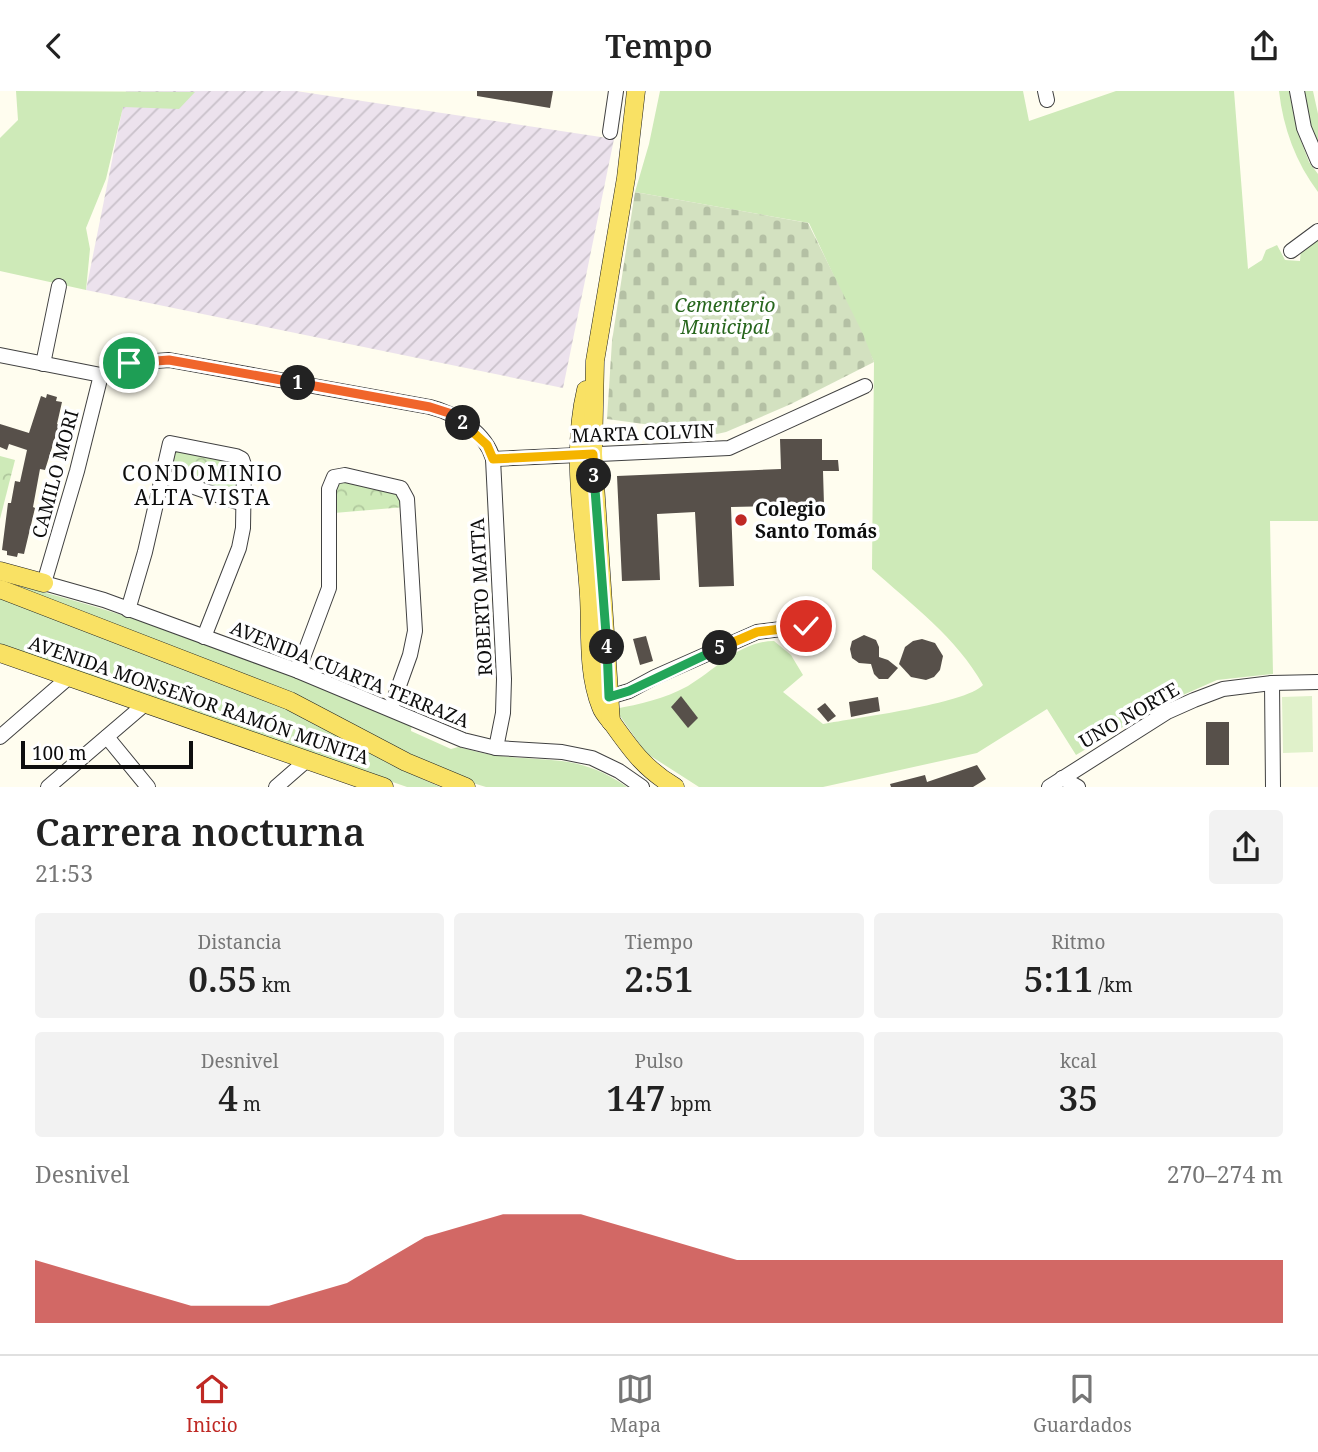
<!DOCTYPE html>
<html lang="es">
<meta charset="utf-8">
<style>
:root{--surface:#fff;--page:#f2f2f2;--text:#222;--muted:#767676;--line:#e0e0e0;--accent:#bf2924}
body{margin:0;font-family:"Noto Serif",serif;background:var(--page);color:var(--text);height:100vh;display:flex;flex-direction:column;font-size:26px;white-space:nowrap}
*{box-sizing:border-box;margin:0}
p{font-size:23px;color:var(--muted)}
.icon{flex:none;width:38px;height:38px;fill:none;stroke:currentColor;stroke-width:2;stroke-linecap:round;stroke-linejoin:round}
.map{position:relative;height:696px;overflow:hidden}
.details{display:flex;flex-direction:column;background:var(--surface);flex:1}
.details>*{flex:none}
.scale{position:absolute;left:21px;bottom:18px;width:172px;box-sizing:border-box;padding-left:7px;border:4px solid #0e0e0e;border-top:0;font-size:19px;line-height:24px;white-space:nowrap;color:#0e0e0e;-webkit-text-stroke:5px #fff;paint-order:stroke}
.pin{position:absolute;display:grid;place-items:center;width:60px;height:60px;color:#fff;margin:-30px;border:4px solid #fff;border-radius:50%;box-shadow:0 2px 7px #0007}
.km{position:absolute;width:35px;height:35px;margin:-18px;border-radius:50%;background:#222;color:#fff;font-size:19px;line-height:35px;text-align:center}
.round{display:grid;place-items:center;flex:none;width:74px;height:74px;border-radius:7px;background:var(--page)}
.summary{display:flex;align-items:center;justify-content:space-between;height:119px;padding:0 35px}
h1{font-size:38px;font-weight:600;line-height:52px}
.stats{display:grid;grid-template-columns:repeat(3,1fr);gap:10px;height:119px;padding:7px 35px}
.stats div{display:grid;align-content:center;border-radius:7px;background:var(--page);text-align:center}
.stats b{font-size:35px;font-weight:600}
.stats small{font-size:19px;font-weight:400}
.stats p{font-size:19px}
.chart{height:196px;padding:14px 35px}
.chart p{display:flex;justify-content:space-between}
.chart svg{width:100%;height:126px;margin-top:7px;fill:var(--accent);opacity:.7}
header{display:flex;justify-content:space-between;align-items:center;height:91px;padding:0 35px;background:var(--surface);font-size:32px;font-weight:600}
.dock{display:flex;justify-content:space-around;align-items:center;height:98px;border-top:2px solid var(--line);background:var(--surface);font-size:19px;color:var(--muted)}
.dock a{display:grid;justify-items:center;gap:4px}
.dock .on{color:var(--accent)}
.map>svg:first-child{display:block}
.industrial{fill:url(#industrial-furrows)}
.grass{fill:#ceeab8}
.cemetery{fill:url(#cemetery-stones)}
.park{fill:url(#park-crowns)}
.pitch{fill:#e0f1ca}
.building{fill:#57504a}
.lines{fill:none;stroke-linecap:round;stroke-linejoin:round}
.minor-casing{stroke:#414141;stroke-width:16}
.major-casing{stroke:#1f1f1f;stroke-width:19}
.minor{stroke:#fff;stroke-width:14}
.major{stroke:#f9e164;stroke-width:18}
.split-1-casing{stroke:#fff;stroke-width:14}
.split-2-casing{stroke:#fff;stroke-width:14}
.split-3-casing{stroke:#fff;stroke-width:14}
.split-4-casing{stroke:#fff;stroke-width:14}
.split-5-casing{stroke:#fff;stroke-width:14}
.split-6-casing{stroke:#fff;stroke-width:14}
.split-1{stroke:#f0652b;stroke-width:9}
.split-2{stroke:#f0652b;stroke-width:9}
.split-3{stroke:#f5b400;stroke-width:9}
.split-4{stroke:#22a559;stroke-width:9}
.split-5{stroke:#22a559;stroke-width:9}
.split-6{stroke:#f5b400;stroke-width:9}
.poi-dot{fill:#bf2924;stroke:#fff;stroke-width:2.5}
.labels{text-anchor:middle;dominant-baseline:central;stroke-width:7;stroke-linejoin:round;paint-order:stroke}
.park-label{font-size:19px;font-style:italic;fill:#27661d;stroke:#fff}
.street-label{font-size:19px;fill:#0e0e0e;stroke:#fff}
.poi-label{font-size:19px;font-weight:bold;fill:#0e0e0e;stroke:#fff;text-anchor:start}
.neighbourhood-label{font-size:21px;letter-spacing:2px;fill:#0e0e0e;stroke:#fff}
</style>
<header><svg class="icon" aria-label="back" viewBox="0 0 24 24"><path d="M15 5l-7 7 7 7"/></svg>Tempo<svg class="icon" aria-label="share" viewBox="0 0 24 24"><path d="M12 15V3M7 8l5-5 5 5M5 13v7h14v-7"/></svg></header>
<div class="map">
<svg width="1318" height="696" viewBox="0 0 1318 696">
<defs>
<pattern id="industrial-furrows" width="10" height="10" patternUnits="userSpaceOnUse" patternTransform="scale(1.75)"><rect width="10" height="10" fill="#ece2ed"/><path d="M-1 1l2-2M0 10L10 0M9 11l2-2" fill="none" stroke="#c9c1ca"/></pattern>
<pattern id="cemetery-stones" width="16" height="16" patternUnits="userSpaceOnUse" patternTransform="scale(1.75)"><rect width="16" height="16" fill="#d3e1c0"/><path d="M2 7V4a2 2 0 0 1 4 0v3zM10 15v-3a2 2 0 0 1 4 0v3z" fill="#b4c0a4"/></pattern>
<pattern id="park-crowns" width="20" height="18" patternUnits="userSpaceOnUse" patternTransform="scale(1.75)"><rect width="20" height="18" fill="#ceeab8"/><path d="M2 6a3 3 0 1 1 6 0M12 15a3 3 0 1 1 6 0" fill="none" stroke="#b0c89d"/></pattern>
</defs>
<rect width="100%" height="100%" fill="#fffdef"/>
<polygon class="industrial" points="126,0 296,0 614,48 563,297 86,199"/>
<g class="grass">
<polygon points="16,0 195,1 179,18 123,16 106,88 86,137 90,158 86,199 0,180 0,47 18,29"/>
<path d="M660,0H1023L1029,30L1116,0H1234L1248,178L1262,169L1266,159L1277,154L1285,169L1300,170L1301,157L1318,145V430H1270L1273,583L1217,589L1158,615L1076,664L1047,618L977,662L823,696H699L646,662L615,618C640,613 664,608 688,595C715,579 740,550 774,550L791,564L803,584L783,601L823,633C855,627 965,613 983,594C957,547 911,513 872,478L874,271L809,132L635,101L649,53Z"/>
<path d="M1279,0H1289L1297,39L1309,71L1318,83V101C1296,72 1283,37 1279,0Z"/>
<polygon points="1303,0 1313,0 1318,23 1318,55 1307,26"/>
<path d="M3,491C144,524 277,580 412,631L411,640L451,658L458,656C472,659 486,664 501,665C553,671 581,664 627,696H486L476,693Z"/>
<polygon points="0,506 282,616 343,646 388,672 440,696 407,696 0,555"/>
</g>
<polygon class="cemetery" points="635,101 808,132 863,243 874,271 791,313 726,341 717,343 607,328 612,250"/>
<g class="park">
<polygon points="173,358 239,371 241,409 168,385"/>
<polygon points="0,365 15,369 0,428"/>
<polygon points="337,389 398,399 405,416 334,422"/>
</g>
<polygon class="pitch" points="1312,605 1313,661 1283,662 1282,606"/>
<g class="building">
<polygon points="477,0 553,0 550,17 477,5"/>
<polygon points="47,303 57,306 56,310 62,311 57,333 59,334 45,379 40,378 33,416 35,417 24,463 18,462 17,466 7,464 7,460 2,459 8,412 11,412 15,390 20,391 27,359 9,353 7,359 0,356 0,333 29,342 41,305 46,307"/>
<polygon points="780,348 822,348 822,369 838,369 839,380 823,380 824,414 731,416 734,495 699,496 695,421 657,423 660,489 622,490 617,385 781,378"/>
<polygon points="864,544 876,549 879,556 879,566 888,569 898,577 888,588 879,588 874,583 871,573 859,572 852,567 850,558 852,550"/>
<polygon points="646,545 653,570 640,574 633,548"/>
<polygon points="922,548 935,552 943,565 940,579 934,586 926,589 911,586 899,573 905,556 913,550"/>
<polygon points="681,605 698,627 688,637 671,616"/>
<polygon points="878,606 880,620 851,626 849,611"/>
<polygon points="825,612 836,625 828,631 817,618"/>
<rect x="1206" y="631" width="23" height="43"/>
<polygon points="977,674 986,688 973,696 891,696 890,693 925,684 927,691"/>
</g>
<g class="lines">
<g class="minor-casing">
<g id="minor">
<polyline points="1045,0 1047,9"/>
<polyline points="1297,0 1304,37 1318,70"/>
<polyline points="610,41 616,0"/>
<polyline points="1291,160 1318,140"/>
<path d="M0,264L101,284L129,272L169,269L430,316C455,322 486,342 493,368L504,588L503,622L496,657"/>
<polyline points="43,273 59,195"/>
<polyline points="101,284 77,380 44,492 104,509 298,580 463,649 496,657 562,661 592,667 619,680 642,696"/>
<polyline points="493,368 729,357 865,295"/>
<polyline points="162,385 243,413"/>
<polyline points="128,519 145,461 170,352 236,365 242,368 244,374 243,437 239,457 204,546"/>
<polyline points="298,580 329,497 329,398 334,386 345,384 401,397 407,408 415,540 410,564 391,617"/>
<polyline points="1272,592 1273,696"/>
<polyline points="609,606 629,600 655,586 757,541 806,535"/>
<polyline points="0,646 68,587"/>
<polyline points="107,646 148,696"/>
<polyline points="1062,687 1078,696"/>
<polyline points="48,696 145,613"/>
<polyline points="276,696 307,669"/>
<polyline points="1049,696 1167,621 1194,609 1223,598 1272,592 1318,591"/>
</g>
</g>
<g class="major-casing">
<g id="major">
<path d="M586,299C570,366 585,438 589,505C591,542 587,581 601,616C603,622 608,627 613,633C633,661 645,678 675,696"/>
<polyline points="0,480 44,492"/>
<polyline points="0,498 290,610 406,671 466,696"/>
<polyline points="0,562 384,696"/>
<polyline points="611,631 593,363 595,270 626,87 636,0"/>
</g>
</g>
<use href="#minor" class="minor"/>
<use href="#major" class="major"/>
</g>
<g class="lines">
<g class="split-1-casing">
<polyline id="split-1" points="129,272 169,269 298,292"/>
</g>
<g class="split-2-casing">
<polyline id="split-2" points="298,292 430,316 452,323 463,332"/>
</g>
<g class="split-3-casing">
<polyline id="split-3" points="463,332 487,354 493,368 593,363 594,385"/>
</g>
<g class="split-4-casing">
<polyline id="split-4" points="594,385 607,556"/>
</g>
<g class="split-5-casing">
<polyline id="split-5" points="607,556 609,606 629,600 720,557"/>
</g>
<g class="split-6-casing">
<polyline id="split-6" points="720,557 757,541 806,535"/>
</g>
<use href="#split-1" class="split-1"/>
<use href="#split-2" class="split-2"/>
<use href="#split-3" class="split-3"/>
<use href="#split-4" class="split-4"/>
<use href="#split-5" class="split-5"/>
<use href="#split-6" class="split-6"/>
</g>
<circle class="poi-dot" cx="741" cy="429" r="7"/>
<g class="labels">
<g class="park-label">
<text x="725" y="214">Cementerio<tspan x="725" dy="22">Municipal</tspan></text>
</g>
<g class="street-label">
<text transform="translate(643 342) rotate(-2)">MARTA COLVIN</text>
<text transform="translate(55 383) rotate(-75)">CAMILO MORI</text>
<text transform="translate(481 506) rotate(-93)">ROBERTO MATTA</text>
<text transform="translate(350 583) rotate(22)">AVENIDA CUARTA TERRAZA</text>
<text transform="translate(199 609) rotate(19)">AVENIDA MONSEÑOR RAMÓN MUNITA</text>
<text transform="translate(1129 624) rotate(-30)">UNO NORTE</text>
</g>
<g class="poi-label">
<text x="755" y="418">Colegio<tspan x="755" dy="22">Santo Tomás</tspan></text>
</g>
<g class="neighbourhood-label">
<text x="203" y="382">CONDOMINIO<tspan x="203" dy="24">ALTA VISTA</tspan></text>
</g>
</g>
</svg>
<div class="scale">100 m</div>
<div class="pin" style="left:129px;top:272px;background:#1e9e55"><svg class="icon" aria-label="arrive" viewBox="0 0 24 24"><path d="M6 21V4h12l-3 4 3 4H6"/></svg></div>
<div class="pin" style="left:806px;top:535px;background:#d93025"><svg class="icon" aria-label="check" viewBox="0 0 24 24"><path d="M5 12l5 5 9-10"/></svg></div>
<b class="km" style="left:298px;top:292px">1</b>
<b class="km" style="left:463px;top:332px">2</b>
<b class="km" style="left:594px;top:385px">3</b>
<b class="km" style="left:607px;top:556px">4</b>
<b class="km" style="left:720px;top:557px">5</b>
</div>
<section class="details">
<div class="summary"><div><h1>Carrera nocturna</h1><p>21:53</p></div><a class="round"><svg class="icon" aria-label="share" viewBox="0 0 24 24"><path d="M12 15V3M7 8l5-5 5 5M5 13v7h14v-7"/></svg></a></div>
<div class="stats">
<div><p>Distancia</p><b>0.55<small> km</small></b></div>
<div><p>Tiempo</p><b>2:51</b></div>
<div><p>Ritmo</p><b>5:11<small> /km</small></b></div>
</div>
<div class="stats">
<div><p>Desnivel</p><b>4<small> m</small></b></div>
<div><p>Pulso</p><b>147<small> bpm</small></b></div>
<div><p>kcal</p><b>35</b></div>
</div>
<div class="chart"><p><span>Desnivel</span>270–274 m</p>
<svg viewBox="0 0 160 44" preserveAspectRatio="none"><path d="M0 44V22L10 30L20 38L30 38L40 30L50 14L60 6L70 6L80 14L90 22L100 22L110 22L120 22L130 22L140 22L150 22L160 22V44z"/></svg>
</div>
</section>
<nav class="dock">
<a class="on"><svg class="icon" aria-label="home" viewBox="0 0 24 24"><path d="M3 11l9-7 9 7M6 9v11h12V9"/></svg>Inicio</a>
<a><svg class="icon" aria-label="map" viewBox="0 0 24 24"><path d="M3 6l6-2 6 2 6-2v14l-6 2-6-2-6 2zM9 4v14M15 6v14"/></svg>Mapa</a>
<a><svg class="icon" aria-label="saved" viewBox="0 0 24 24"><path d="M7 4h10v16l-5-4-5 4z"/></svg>Guardados</a>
</nav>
